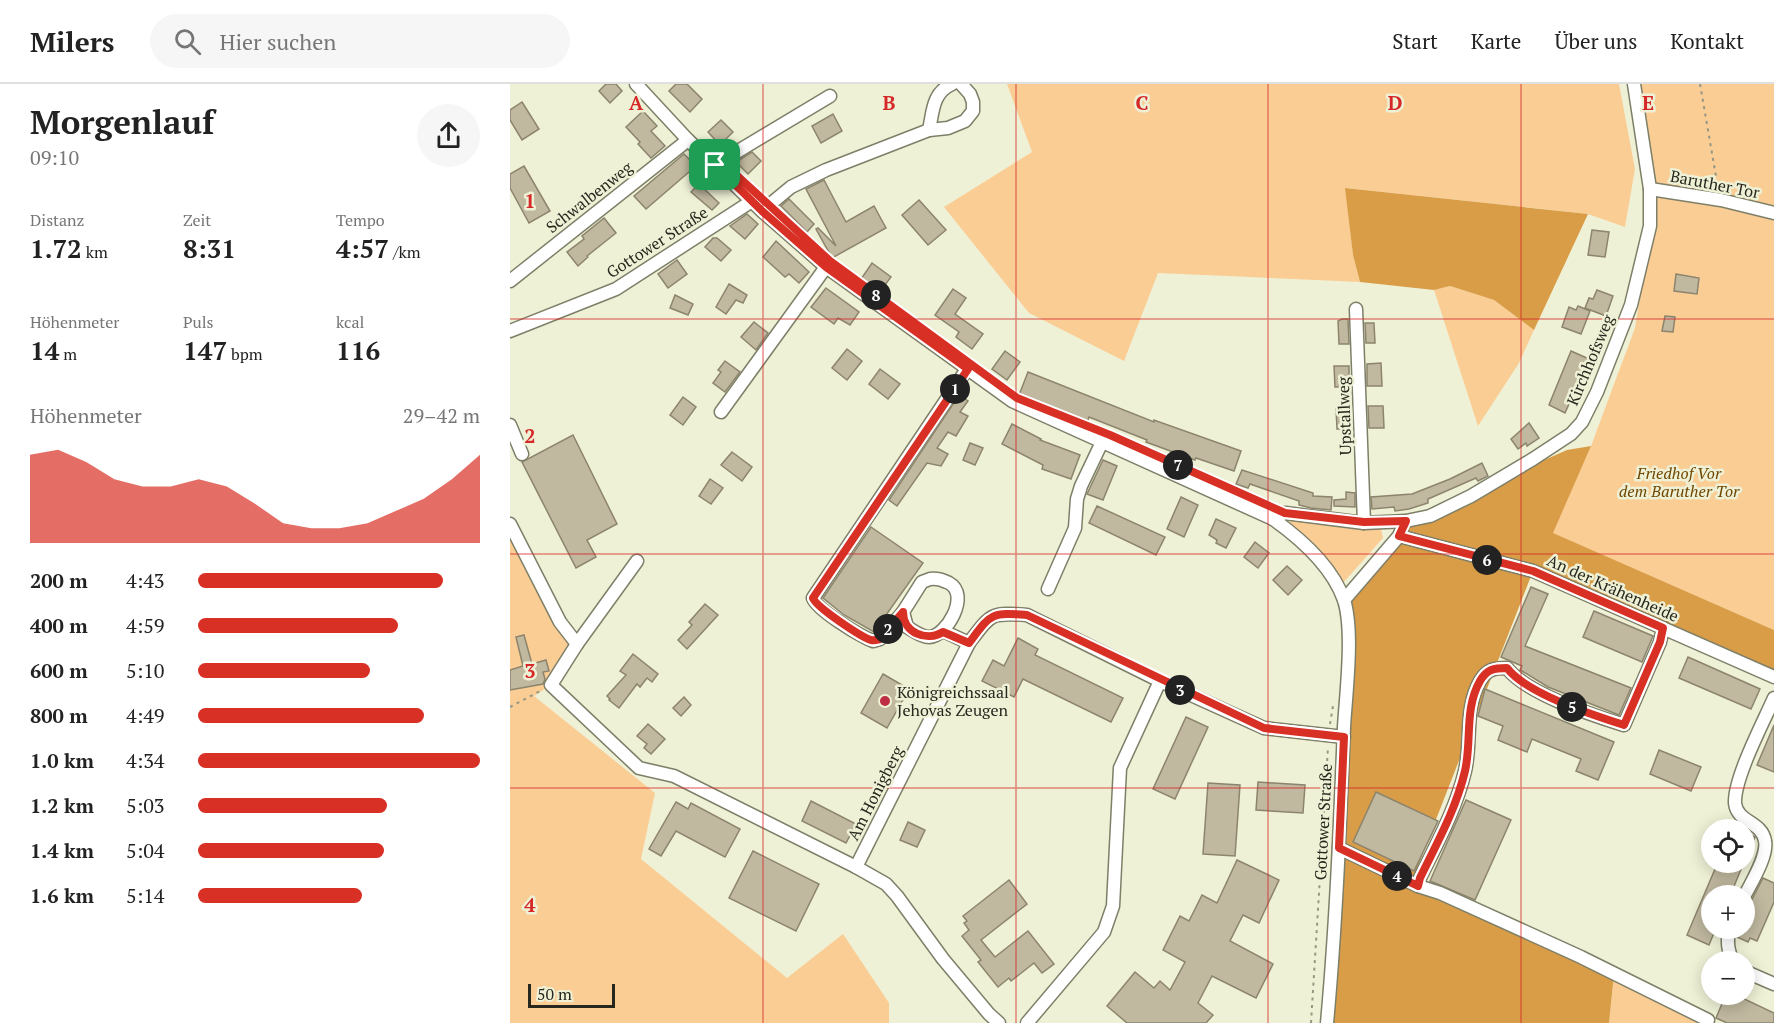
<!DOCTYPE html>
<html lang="de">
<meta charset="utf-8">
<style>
:root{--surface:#fff;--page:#f6f6f6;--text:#222;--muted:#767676;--line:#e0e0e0;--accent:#d93025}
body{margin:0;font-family:"PT Serif",serif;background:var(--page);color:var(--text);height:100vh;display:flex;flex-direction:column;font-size:22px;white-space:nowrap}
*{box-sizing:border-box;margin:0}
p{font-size:20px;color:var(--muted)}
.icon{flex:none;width:33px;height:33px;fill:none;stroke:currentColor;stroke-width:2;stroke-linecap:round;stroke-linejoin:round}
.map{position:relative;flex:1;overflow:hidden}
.details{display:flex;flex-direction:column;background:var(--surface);width:510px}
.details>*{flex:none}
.fabs{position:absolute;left:1191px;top:735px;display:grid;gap:12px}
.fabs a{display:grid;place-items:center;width:54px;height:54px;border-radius:50%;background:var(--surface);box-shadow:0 3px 15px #0003;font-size:30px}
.scale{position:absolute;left:18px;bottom:15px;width:87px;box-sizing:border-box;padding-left:6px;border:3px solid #27271e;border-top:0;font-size:16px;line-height:21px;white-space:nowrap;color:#27271e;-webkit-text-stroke:4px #eff1d6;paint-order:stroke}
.pin{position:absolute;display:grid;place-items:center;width:51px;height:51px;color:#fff;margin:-26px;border-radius:12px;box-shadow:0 3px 9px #0006}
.km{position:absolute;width:30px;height:30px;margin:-15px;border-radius:50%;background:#222;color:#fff;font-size:16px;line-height:30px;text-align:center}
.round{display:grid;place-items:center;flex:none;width:63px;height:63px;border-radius:32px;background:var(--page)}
.overview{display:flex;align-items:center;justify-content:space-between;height:102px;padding:0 30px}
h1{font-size:33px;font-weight:700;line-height:45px}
.stats{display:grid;grid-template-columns:repeat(3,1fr);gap:9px;height:102px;padding:6px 30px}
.stats div{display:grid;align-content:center}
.stats b{font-size:26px;font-weight:700}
.stats small{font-size:16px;font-weight:400}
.stats p{font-size:16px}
.chart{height:168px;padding:12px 30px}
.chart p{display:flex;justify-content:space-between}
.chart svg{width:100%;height:108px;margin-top:6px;fill:var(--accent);opacity:.7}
ul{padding:0 30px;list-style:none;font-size:20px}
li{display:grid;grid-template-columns:96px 72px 1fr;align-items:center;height:45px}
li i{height:15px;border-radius:8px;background:var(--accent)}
header{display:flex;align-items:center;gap:36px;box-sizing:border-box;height:84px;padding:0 30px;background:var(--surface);border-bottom:2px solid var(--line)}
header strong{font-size:28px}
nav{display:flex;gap:33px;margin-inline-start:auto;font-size:21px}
.search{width:420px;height:54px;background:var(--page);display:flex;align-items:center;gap:15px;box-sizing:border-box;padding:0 21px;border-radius:33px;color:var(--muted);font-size:22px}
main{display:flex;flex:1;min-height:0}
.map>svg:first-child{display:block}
.green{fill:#facd95}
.forest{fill:#da9d47}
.building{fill:#c0b89f;stroke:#8c846d;stroke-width:1.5}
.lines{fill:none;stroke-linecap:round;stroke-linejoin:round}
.minor-casing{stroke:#7e7f68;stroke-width:15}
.path{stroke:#959683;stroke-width:2;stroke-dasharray:3 4.5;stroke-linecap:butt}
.minor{stroke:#fff;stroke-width:12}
.route-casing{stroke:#fff;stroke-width:12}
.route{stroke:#d93025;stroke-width:8}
.grid{fill:none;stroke:#d62828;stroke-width:1.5;stroke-opacity:0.55}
.poi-dot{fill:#bd2d44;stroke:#eff1d6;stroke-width:2}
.labels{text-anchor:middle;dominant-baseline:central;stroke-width:5;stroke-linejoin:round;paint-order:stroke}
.street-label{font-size:16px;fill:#27271e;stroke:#eff1d6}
.park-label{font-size:16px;font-style:italic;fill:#6f4700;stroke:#eff1d6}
.poi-label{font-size:16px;fill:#27271e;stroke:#eff1d6;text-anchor:start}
.grid-label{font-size:20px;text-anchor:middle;font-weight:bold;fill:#d62828;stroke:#eff1d6;stroke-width:5;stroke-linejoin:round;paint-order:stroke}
</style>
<header>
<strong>Milers</strong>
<div class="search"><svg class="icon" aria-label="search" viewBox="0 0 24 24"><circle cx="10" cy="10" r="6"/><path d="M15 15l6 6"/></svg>Hier suchen</div>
<nav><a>Start</a><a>Karte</a><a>Über uns</a><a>Kontakt</a></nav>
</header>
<main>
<section class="details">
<div class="overview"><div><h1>Morgenlauf</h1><p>09:10</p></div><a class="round"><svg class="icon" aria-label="share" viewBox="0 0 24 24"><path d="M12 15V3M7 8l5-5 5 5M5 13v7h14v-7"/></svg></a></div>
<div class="stats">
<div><p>Distanz</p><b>1.72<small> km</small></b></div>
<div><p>Zeit</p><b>8:31</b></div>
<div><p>Tempo</p><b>4:57<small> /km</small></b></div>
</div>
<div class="stats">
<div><p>Höhenmeter</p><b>14<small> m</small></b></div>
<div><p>Puls</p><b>147<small> bpm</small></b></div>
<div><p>kcal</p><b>116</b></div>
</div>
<div class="chart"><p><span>Höhenmeter</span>29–42 m</p>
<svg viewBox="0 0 160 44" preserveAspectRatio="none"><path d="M0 44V8L10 6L20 11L30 18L40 21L50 21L60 18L70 21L80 28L90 36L100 38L110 38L120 36L130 31L140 26L150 18L160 8V44z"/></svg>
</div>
<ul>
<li><b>200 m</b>4:43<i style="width:87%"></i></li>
<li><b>400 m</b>4:59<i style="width:71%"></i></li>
<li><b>600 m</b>5:10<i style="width:61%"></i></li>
<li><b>800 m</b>4:49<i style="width:80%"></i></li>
<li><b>1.0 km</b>4:34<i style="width:100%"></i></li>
<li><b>1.2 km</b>5:03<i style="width:67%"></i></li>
<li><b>1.4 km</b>5:04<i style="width:66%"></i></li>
<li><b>1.6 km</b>5:14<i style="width:58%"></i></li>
</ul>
</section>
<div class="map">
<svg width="1264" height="939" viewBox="0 0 1264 939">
<rect width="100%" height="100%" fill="#eff1d6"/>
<g class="green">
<polygon points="497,0 1109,0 1125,85 1115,143 1078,130 836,104 843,171 850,198 648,189 614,277 519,229 434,123 522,68"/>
<polygon points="1125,0 1264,0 1264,546 1042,449 1081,362 1125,244 1140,154"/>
<polygon points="940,202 984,216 1024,246 1009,279 968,342 924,206"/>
<polygon points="779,434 871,445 873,454 833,499 812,468 780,441"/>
<polygon points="0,440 67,560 41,601 24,612 145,709 131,775 277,894 333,850 379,919 379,939 0,939"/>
<polygon points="1104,890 1191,939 1099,939"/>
</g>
<g class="forest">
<polygon points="835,104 1078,130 1024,246 984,216 940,202 924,206 850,198 843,171"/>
<polygon points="1081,362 1043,449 1264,546 1264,593 1023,487 902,797 1104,890 1099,939 817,939 829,764 834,516 896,437 1057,366"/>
</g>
<g class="building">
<polygon points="96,0 106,0 112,7 100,19 89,7"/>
<polygon points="166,0 177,0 192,15 180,28 159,7"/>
<polygon points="12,18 29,45 12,56 0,36 0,26"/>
<polygon points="133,27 147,42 141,47 155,62 141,74 128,60 130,58 116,43"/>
<polygon points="323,30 332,47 311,59 302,42"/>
<polygon points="211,36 223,48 210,61 198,48"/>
<polygon points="242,68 251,77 238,90 226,78"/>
<polygon points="174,70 186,82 136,125 124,112"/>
<polygon points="14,82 40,127 19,139 0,104 0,90"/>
<polygon points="314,96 336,138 364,122 376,144 322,174 306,145 308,144 326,162 296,105"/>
<polygon points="189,100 209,119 202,126 181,108"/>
<polygon points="279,115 304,140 297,148 271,122"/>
<polygon points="409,116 436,146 418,161 392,131"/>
<polygon points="237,130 248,140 235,155 220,142"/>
<polygon points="94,134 106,149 77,172 78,173 68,182 57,168 74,155 72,152"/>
<polygon points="1082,146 1099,148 1095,173 1078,171"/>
<polygon points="203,154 207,154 221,166 211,177 195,163"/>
<polygon points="266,157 299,188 289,199 279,190 275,193 253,173"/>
<polygon points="167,176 177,190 158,204 148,190"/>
<polygon points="362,179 381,193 369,209 351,195"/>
<polygon points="1166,190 1189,194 1187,210 1164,207"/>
<polygon points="219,200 237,211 233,219 226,216 216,230 206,223"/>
<polygon points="316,204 349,228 340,241 328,234 324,240 301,223"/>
<polygon points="443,205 456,214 445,230 473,250 462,265 446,253 449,248 425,231"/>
<polygon points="1087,206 1103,212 1096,232 1075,224 1079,214 1083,215"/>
<polygon points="165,211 183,220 178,231 160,224"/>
<polygon points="1068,222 1080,227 1071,250 1052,243 1059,223 1066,226"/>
<polygon points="1155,232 1165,233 1163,248 1152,247"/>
<polygon points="832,235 838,235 839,260 829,260 828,237"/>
<polygon points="244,238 258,249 246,266 231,253"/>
<polygon points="855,239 864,239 865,259 856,259"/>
<polygon points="337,265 352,277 337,296 322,284"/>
<polygon points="495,267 510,278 497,296 482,285"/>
<polygon points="1061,267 1079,275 1055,329 1039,321"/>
<polygon points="215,277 230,288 215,308 203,299 211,288 208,286"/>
<polygon points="871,279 872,302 857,302 857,280"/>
<polygon points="824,282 839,282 839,303 825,303"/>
<polygon points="370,285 390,300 378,315 359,300"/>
<polygon points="518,288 644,338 644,336 731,367 724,387 686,374 685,376 636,358 637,356 579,333 577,339 509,311"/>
<polygon points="449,311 458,317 450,328 458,332 446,352 438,348 427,364 438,370 431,382 417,379 387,422 379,416"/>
<polygon points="173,313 186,323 173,341 160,331"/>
<polygon points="858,322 873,322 874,344 859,344"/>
<polygon points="840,323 841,345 827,345 826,324"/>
<polygon points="1019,339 1029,354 1017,362 1016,359 1008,365 1001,355"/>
<polygon points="502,340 531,355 530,356 570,371 561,395 532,385 533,381 492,360"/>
<polygon points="63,351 107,440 77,456 86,473 66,484 12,378"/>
<polygon points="460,359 473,364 465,381 453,376"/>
<polygon points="222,368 242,383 232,397 211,381"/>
<polygon points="593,376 607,382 593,416 577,410"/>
<polygon points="972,379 978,392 968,397 966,394 918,415 918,419 899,425 885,427 884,423 862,425 861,413 902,410 940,395"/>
<polygon points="732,386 803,409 803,412 822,413 821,426 801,424 789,421 789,417 740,400 738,404 726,400"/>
<polygon points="200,395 213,404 201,420 189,412"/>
<polygon points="836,408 845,409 845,423 824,422 824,416 836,415"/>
<polygon points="671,413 688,421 674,453 657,445"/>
<polygon points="587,422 655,453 646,471 579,439"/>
<polygon points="706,435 726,444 716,464 706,459 707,456 699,451"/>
<polygon points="361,443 413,479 364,548 334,531 313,514"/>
<polygon points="745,458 759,469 748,484 734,473"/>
<polygon points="777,482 792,496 778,511 763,496"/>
<polygon points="1021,503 1038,510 1015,562 1121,604 1109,631 1038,603 1012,587 1010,586 1012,582 991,573"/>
<polygon points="195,520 208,531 177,565 168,556 182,541 179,538"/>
<polygon points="1084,527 1143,552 1132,578 1073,553"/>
<polygon points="14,551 22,580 36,576 39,587 33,588 35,595 33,600 0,606 0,586 13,582 6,553"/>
<polygon points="508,554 528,565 525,571 613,614 601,638 513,595 504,613 472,597 483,576 494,582"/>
<polygon points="123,570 148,590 142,598 137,594 130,603 127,600 109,624 99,616 100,615 97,612 116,591 110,587"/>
<polygon points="1178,573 1250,605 1241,625 1169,594"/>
<polygon points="373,590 399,605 377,644 351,629"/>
<polygon points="975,605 1104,658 1088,696 1066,687 1071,675 1022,655 1017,668 988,656 993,642 968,632"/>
<polygon points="174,613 181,621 171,632 163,624"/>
<polygon points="676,633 698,643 665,715 643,705"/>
<polygon points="138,640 155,655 141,670 134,664 137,660 127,652"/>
<polygon points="1264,641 1264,688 1247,681"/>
<polygon points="1149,666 1191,683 1181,707 1140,690"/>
<polygon points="748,698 795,701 793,729 746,726"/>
<polygon points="698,699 730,701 725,772 693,770"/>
<polygon points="866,708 928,737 904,787 843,758"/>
<polygon points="956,716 1001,736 965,816 920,797"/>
<polygon points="301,717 346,740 336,759 292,737"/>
<polygon points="166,718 178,725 181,719 230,745 215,773 166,747 151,772 139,765"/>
<polygon points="398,738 415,746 407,763 390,756"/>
<polygon points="1234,747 1245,753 1234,777"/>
<polygon points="243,767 309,800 286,847 219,814"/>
<polygon points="727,776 769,796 749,839 733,831 720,857 763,880 746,914 702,892 688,919 703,931 696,939 617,939 597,922 625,888 644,904 650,897 660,906 675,878 653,866 670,832 679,837 692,811 707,819"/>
<polygon points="1208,778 1234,778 1220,812 1202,812 1202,844 1206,844 1199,861 1177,851"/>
<polygon points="1253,794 1264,799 1264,818 1247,857 1240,854 1238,858 1227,853 1228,844 1234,844 1234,831"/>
<polygon points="499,796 517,820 471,856 485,873 518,847 544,880 532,889 524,879 501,897 499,894 488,903 468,878 471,876 452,852 459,846 454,839 457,837 453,832"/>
<polygon points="1216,910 1224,910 1264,929 1264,939 1217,939 1206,934"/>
</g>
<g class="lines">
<g class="minor-casing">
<g id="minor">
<path d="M126,0L178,56L252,127L316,183L502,317L763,435C791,455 822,482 834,516C844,547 836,609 834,643C830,742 826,841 817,939"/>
<path d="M419,46C423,28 422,9 442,0"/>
<polyline points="205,81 320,12"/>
<polyline points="1140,105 1211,116 1264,129"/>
<polyline points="252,127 281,103 316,86 419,46 438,44 455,37 463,27 463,18 460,10 451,0"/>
<polyline points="0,197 178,56"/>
<polyline points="846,225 854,439"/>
<polyline points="0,247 106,205 242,117"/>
<polyline points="211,328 316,183"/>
<polyline points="0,341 12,370"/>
<polyline points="763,435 775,429 854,439 896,437 920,432 961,412 1023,375 1061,350 1072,338 1087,308 1121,221 1140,142 1140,105 1124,0"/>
<polyline points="0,440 50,538 67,560"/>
<polyline points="889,452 1023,487 1264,593"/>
<polyline points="127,477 67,560 41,601 129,684 164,692 346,783"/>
<path d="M420,495C428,494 432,496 439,499C461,511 436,553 419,553C411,553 404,547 397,543L393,528L412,498Z"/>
<polyline points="538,505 565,444 567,415 571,402 592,358"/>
<polyline points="834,516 889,452 892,445"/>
<path d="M393,528L370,555L363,557C350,552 307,526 303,514L457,285"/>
<polyline points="433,547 459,559"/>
<polyline points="829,764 908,802 930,809 1071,873 1198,936"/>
<path d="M908,802L910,794C927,759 946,725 955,687C962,657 954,625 970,597C977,585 984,584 997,584C1017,610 1082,631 1114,641L1150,558L1153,544"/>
<path d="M1234,813C1241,799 1258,772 1255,757C1252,737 1227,739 1225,719C1224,694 1253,639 1264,614"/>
<path d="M1220,844C1216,857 1218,866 1223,878"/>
<polyline points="1234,887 1264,900"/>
<path d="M489,939L479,930L433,875L387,812L376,800L346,783L459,559C481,530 480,528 517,531L650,597L754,644L834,653"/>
<polyline points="517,939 594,848 603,822 610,684 650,597"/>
</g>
</g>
<g class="path">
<polyline points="1190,0 1208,104"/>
<polyline points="0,623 32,606"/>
<polyline points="820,640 823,622"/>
<polyline points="801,939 818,663"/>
</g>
<use href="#minor" class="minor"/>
</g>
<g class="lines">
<g class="route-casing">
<path id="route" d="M211,77L320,177L507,314L600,351L775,429L854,438L896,437L889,452L1023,487L1153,544L1150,558L1114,641C1083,631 1017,610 997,584C984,584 977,585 970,597C954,625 962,657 955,687C946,725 927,759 910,794L908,802L829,764L834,653L754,644L517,531C480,528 481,530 459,559L433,548C417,558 393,549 393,528L370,555C366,556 365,557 361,556C351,553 306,523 303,514L458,285L316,183L252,127L205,81Z"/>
</g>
<use href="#route" class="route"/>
</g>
<path class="grid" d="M253,0V939M506,0V939M758,0V939M1011,0V939M0,235H1264M0,470H1264M0,704H1264"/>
<circle class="poi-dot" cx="375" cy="617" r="6"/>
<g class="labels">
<g class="street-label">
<text transform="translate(1205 100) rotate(11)">Baruther Tor</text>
<text transform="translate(79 113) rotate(-38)">Schwalbenweg</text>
<text transform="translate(147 158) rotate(-33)">Gottower Straße</text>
<text transform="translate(1080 276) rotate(-67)">Kirchhofsweg</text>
<text transform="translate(834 332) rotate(-92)">Upstallweg</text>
<text transform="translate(1103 504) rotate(24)">An der Krähenheide</text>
<text transform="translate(365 709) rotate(-63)">Am Honigberg</text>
<text transform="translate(813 738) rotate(-87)">Gottower Straße</text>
</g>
<g class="park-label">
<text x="1169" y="389">Friedhof Vor<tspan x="1169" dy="18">dem Baruther Tor</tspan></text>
</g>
<g class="poi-label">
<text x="387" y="608">Königreichssaal<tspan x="387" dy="18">Jehovas Zeugen</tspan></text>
</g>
</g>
<g class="grid-label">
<text x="126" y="26">A</text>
<text x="379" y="26">B</text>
<text x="632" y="26">C</text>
<text x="885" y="26">D</text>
<text x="1138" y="26">E</text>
<text x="20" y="124">1</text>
<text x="20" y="359">2</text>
<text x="20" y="594">3</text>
<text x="20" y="828">4</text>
</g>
</svg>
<div class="fabs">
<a><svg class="icon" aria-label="locate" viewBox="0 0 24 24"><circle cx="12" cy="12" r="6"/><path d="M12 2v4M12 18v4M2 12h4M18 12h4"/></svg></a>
<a>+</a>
<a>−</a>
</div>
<div class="scale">50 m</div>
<div class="pin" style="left:205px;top:81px;background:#1e9e55"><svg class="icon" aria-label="arrive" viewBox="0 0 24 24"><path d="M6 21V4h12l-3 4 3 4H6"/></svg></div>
<b class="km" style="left:445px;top:305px">1</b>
<b class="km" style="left:378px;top:545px">2</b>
<b class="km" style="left:670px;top:606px">3</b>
<b class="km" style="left:887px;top:792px">4</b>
<b class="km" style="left:1062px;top:623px">5</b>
<b class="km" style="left:977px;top:476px">6</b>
<b class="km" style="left:668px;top:381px">7</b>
<b class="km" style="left:366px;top:211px">8</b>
</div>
</main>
